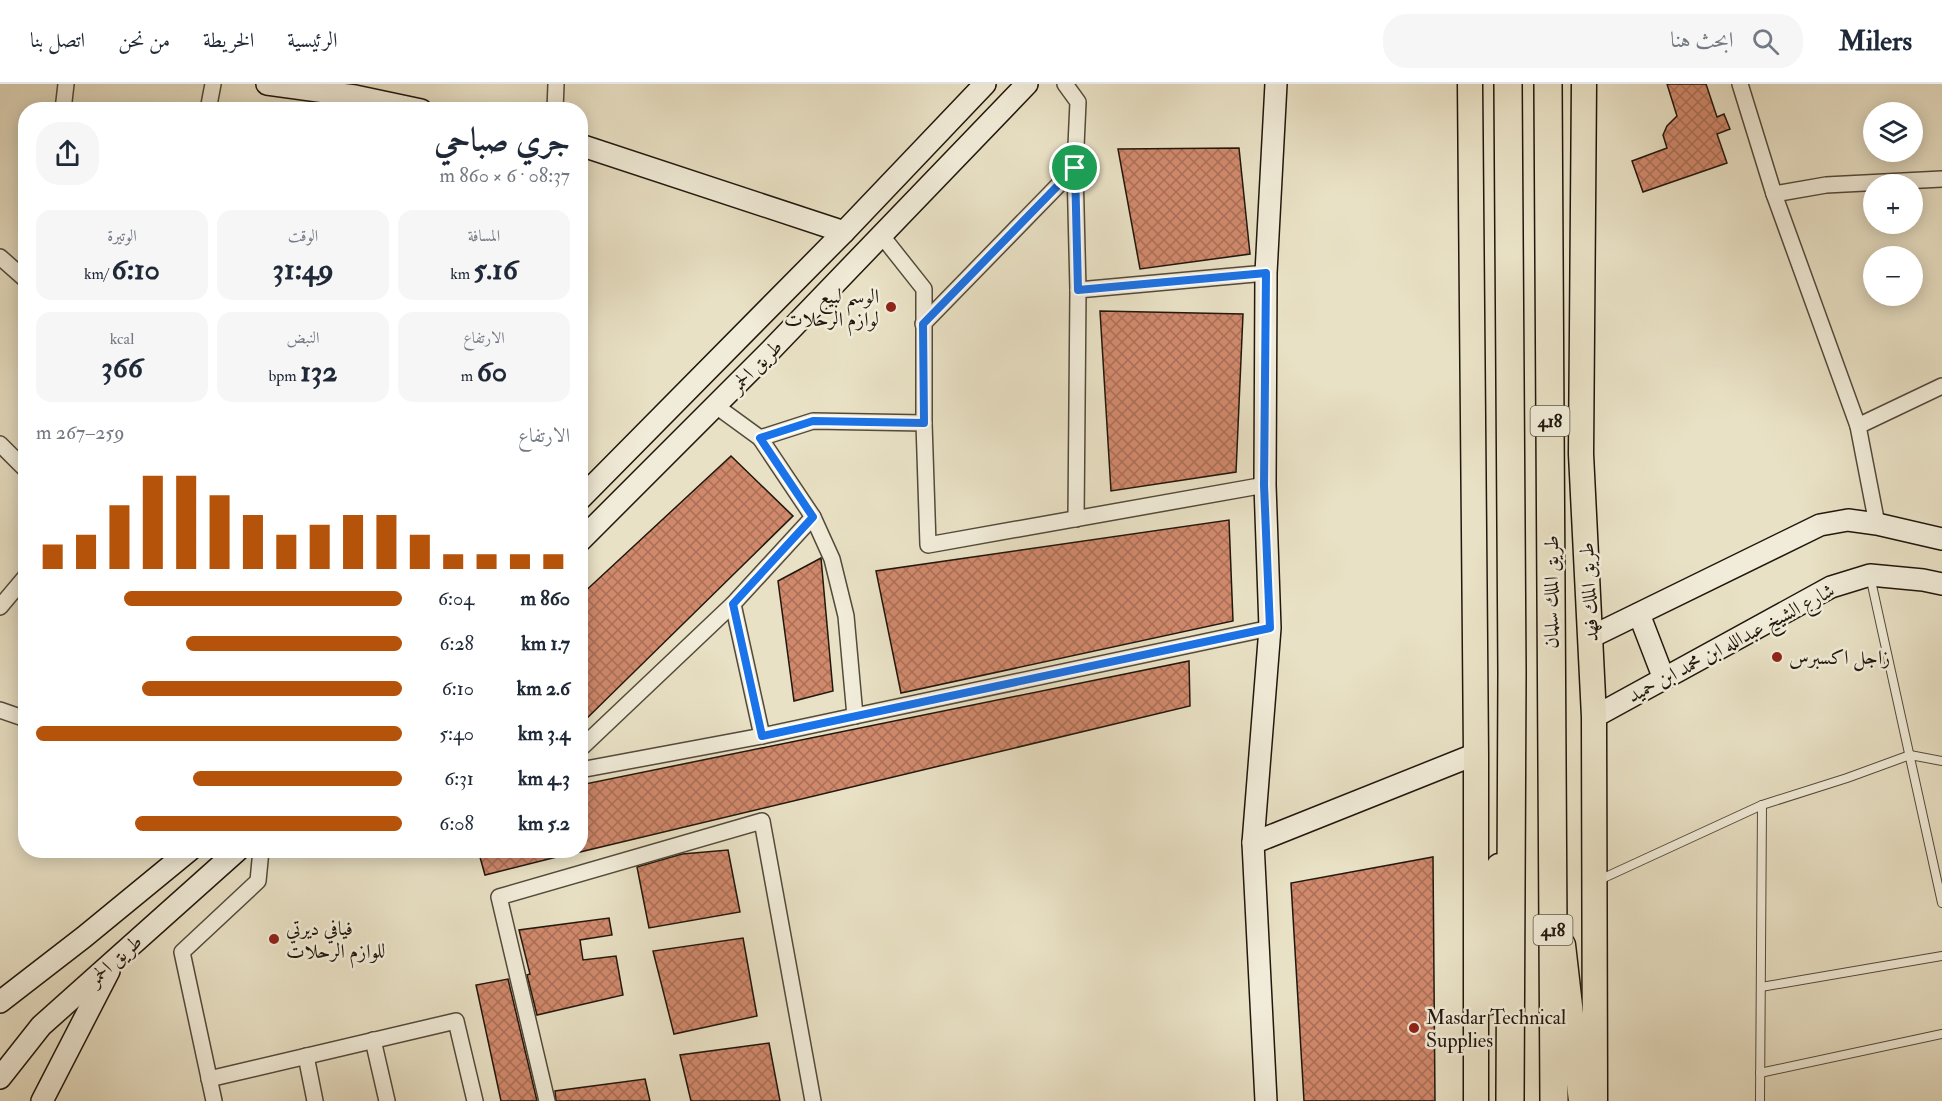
<!DOCTYPE html>
<html lang="ar">
<meta charset="utf-8">
<style>
:root{--surface:#fff;--page:#f6f6f7;--text:#1f2937;--muted:#747a83;--line:#e0e1e3;--accent:#b45309}
body{margin:0;font-family:"IM FELL Double Pica",Amiri,serif;background:var(--page);color:var(--text);direction:rtl;height:100vh;display:flex;flex-direction:column;font-size:22px;white-space:nowrap}
*{box-sizing:border-box;margin:0}
p{font-size:20px;color:var(--muted)}
.icon{flex:none;width:33px;height:33px;fill:none;stroke:currentColor;stroke-width:2;stroke-linecap:round;stroke-linejoin:round}
.map{position:relative;flex:1;overflow:hidden;direction:ltr}
.sheet{position:absolute;left:18px;top:18px;width:570px;height:756px;display:flex;flex-direction:column;background:var(--surface);border-radius:24px;box-shadow:0 3px 15px #0003;direction:rtl}
.sheet>*{flex:none}
.controls{position:absolute;left:1863px;top:18px;display:grid;gap:12px}
.controls a{display:grid;place-items:center;width:60px;height:60px;border-radius:50%;background:var(--surface);box-shadow:0 3px 15px #0003;font-size:30px}
.pin{position:absolute;display:grid;place-items:center;width:51px;height:51px;color:#fff;margin:-26px;border:3px solid #fff;border-radius:50%;box-shadow:0 2px 6px #0007}
.round{display:grid;place-items:center;flex:none;width:63px;height:63px;border-radius:24px;background:var(--page)}
.summary{display:flex;align-items:center;justify-content:space-between;height:102px;padding:0 18px}
h1{font-size:33px;font-weight:700;line-height:45px}
.stats{display:grid;grid-template-columns:repeat(3,1fr);gap:9px;height:102px;padding:6px 18px}
.stats div{display:grid;align-content:center;border-radius:15px;background:var(--page);text-align:center}
.stats b{font-size:30px;font-weight:700}
.stats small{font-size:16px;font-weight:400}
.stats p{font-size:16px}
.chart{height:168px;padding:12px 18px}
.chart p{display:flex;justify-content:space-between}
.chart svg{width:100%;height:108px;margin-top:6px;stroke:var(--accent);stroke-width:6}
ul{padding:0 18px;list-style:none;font-size:20px}
li{display:grid;grid-template-columns:96px 72px 1fr;align-items:center;height:45px}
li i{height:15px;border-radius:8px;background:var(--accent)}
header{display:flex;align-items:center;gap:36px;box-sizing:border-box;height:84px;padding:0 30px;background:var(--surface);border-bottom:2px solid var(--line)}
header strong{font-size:28px}
nav{display:flex;gap:33px;margin-inline-start:auto;font-size:21px}
.search{width:420px;height:54px;background:var(--page);display:flex;align-items:center;gap:15px;box-sizing:border-box;padding:0 21px;border-radius:24px;color:var(--muted);font-size:22px}
.map>svg:first-child{display:block}
.building{fill:url(#building-cross-hatch);stroke:#21170d;stroke-width:1.5}
.lines{fill:none;stroke-linecap:round;stroke-linejoin:round}
.lane-casing{stroke:#534a3b;stroke-width:10}
.street-casing{stroke:#534a3b;stroke-width:18}
.secondary-casing{stroke:#21170d;stroke-width:24}
.primary-casing{stroke:#21170d;stroke-width:27}
.highway-casing{stroke:#21170d;stroke-width:30}
.lane{stroke:#f1ecd9;stroke-width:8}
.street{stroke:#f1ecd9;stroke-width:15}
.secondary{stroke:#f1ecd9;stroke-width:21}
.primary{stroke:#e9e1c5;stroke-width:24}
.highway{stroke:#e9e1c5;stroke-width:27}
.route-casing{stroke:#fff;stroke-width:12}
.route{stroke:#1a73e8;stroke-width:8}
.poi-dot{fill:#8f2418;stroke:#f1ecd9;stroke-width:2}
.labels{text-anchor:middle;dominant-baseline:central;stroke-width:5;stroke-linejoin:round;paint-order:stroke}
.shield{fill:#f1ecd9;stroke:#5f574a;stroke-width:1.5}
.shield-label{font-size:18px;font-weight:bold;fill:#21170d}
.poi-label{font-size:20px;fill:#21170d;stroke:#f1ecd9;text-anchor:start}
.street-label{font-size:20px;fill:#21170d;stroke:#f1ecd9}
</style>
<header>
<strong>Milers</strong>
<div class="search"><svg class="icon" aria-label="search" viewBox="0 0 24 24"><circle cx="10" cy="10" r="6"/><path d="M15 15l6 6"/></svg>ابحث هنا</div>
<nav><a>الرئيسية</a><a>الخريطة</a><a>من نحن</a><a>اتصل بنا</a></nav>
</header>
<div class="map">
<svg width="1942" height="1017" viewBox="0 0 1942 1017">
<defs>
<pattern id="building-cross-hatch" width="8" height="8" patternUnits="userSpaceOnUse" patternTransform="scale(1.5)"><rect width="8" height="8" fill="#d1896c"/><path d="M0 0l8 8M0 8l8-8" fill="none" stroke="#a96f57"/></pattern>
</defs>
<rect width="100%" height="100%" fill="#e9e1c5"/>
<filter id="stains"><feTurbulence type="fractalNoise" baseFrequency=".00333" numOctaves="4"/><feColorMatrix values="0 0 0 0 .2 0 0 0 0 .09 0 0 0 0 .02 0 0 0 .5 -.17"/></filter>
<radialGradient id="worn" r=".72"><stop offset=".6" stop-color="#630" stop-opacity="0"/><stop offset="1" stop-color="#630" stop-opacity=".3"/></radialGradient>
<g class="building">
<polygon points="1667,0 1706,0 1717,33 1724,30 1730,45 1717,50 1727,79 1643,108 1632,77 1667,64 1663,51 1667,42 1677,32"/>
<polygon points="1239,64 1250,170 1140,185 1118,65"/>
<polygon points="1100,227 1243,230 1236,388 1111,407"/>
<polygon points="731,372 793,432 580,641 580,512"/>
<polygon points="1229,436 1233,537 901,609 876,487"/>
<polygon points="821,474 833,607 794,617 778,497"/>
<polygon points="1189,577 1190,622 580,768 580,701"/>
<polygon points="478,766 565,766 565,771 485,791"/>
<polygon points="728,766 740,828 649,844 637,783 682,770"/>
<polygon points="1433,773 1435,1017 1304,1017 1291,799"/>
<polygon points="609,834 612,851 580,856 583,876 616,872 623,911 537,931 527,891 530,890 519,846"/>
<polygon points="743,854 757,932 674,950 653,867"/>
<polygon points="508,895 537,1017 501,1017 476,901"/>
<polygon points="769,959 780,1017 691,1017 680,971"/>
<polygon points="645,995 650,1017 556,1017 555,1007"/>
</g>
<g class="lines">
<g class="lane-casing">
<g id="lane">
<polyline points="1870,492 1942,819"/>
<polyline points="1597,797 1762,721 1847,694 1910,671 1942,677"/>
<polyline points="1761,903 1942,872"/>
<polyline points="1760,989 1942,950"/>
<polyline points="1760,1017 1762,721"/>
</g>
</g>
<g class="street-casing">
<g id="street">
<polyline points="1065,0 1078,18 1075,84 1078,206 1076,435"/>
<polyline points="1740,0 1774,110 1858,342 1877,440"/>
<polyline points="63,26 66,0"/>
<polyline points="208,26 213,0"/>
<polyline points="555,26 556,0"/>
<polyline points="1774,110 1826,101 1942,95"/>
<polyline points="882,152 924,205 924,339 928,461 1265,401"/>
<polyline points="0,173 26,196"/>
<polyline points="1078,206 1266,189"/>
<polyline points="923,240 1075,84"/>
<polyline points="716,322 760,354 813,433 832,475 846,532 855,632 1270,544"/>
<polyline points="1858,342 1942,302"/>
<polyline points="760,354 813,337 924,339"/>
<polyline points="0,360 26,386"/>
<polyline points="733,520 762,652"/>
<polyline points="0,523 26,492"/>
<polyline points="0,626 26,635"/>
<polyline points="580,665 733,520 813,433"/>
<polyline points="580,686 762,652 855,632"/>
<polyline points="373,956 387,1017"/>
<polyline points="306,972 315,1017"/>
<polyline points="209,995 456,937 475,1017"/>
<polyline points="214,1017 182,868 258,797 261,766"/>
<polyline points="547,1017 499,813 762,737 813,1017"/>
</g>
</g>
<g class="secondary-casing">
<g id="secondary">
<polyline points="267,0 355,12 421,26"/>
<polyline points="580,61 844,148"/>
<polyline points="580,415 844,148 985,0"/>
<polyline points="580,457 771,266 1027,0"/>
<polyline points="1639,530 1664,595"/>
<polyline points="1591,553 1820,441 1848,436 1877,440 1942,455"/>
<polyline points="1594,633 1831,503 1870,491 1923,496 1942,500"/>
<polyline points="1253,759 1270,544 1265,401 1266,189 1276,0"/>
<polyline points="0,918 84,853 190,766"/>
<polyline points="0,994 41,942 238,766"/>
<polyline points="42,1017 109,887"/>
<polyline points="1266,1017 1253,759 1476,670"/>
</g>
</g>
<g class="primary-casing">
<g id="primary">
<polyline points="1470,0 1476,670 1476,1017"/>
<polyline points="1584,0 1581,370 1594,633 1595,1017"/>
<polyline points="1563,861 1581,1017"/>
<polyline points="1491,918 1499,782"/>
</g>
</g>
<g class="highway-casing">
<g id="highway">
<polyline points="1508,0 1512,588 1510,1017"/>
<polyline points="1548,0 1554,1017"/>
</g>
</g>
<use href="#lane" class="lane"/>
<use href="#street" class="street"/>
<use href="#secondary" class="secondary"/>
<use href="#primary" class="primary"/>
<use href="#highway" class="highway"/>
</g>
<g class="lines">
<g class="route-casing">
<polygon id="route" points="1075,84 1078,206 1266,189 1264,401 1270,544 762,652 733,520 813,433 760,354 813,337 924,339 923,240"/>
</g>
<use href="#route" class="route"/>
</g>
<g class="poi-dot">
<circle cx="891" cy="223" r="6"/>
<circle cx="1777" cy="573" r="6"/>
<circle cx="274" cy="855" r="6"/>
<circle cx="1414" cy="944" r="6"/>
</g>
<g class="labels">
<g class="shield">
<rect x="1530.5" y="322" width="39" height="30" rx="4.5"/>
<rect x="1533.5" y="831" width="39" height="30" rx="4.5"/>
</g>
<g class="shield-label">
<text x="1550" y="337">418</text>
<text x="1553" y="846">418</text>
</g>
<g class="poi-label">
<text x="879" y="212" text-anchor="end">الوسم لبيع<tspan x="879" dy="23">لوازم الرحلات</tspan></text>
<text x="1789" y="573">زاجل اكسبرس</text>
<text x="286" y="844">فيافي ديرتي<tspan x="286" dy="23">للوازم الرحلات</tspan></text>
<text x="1426" y="933">Masdar Technical<tspan x="1426" dy="23">Supplies</tspan></text>
</g>
<g class="street-label">
<text transform="translate(756 282) rotate(-45)">طريق الحمر</text>
<text transform="translate(1551 508) rotate(-90)">طريق الملك سلمان</text>
<text transform="translate(1589 508) rotate(-93)">طريق الملك فهد</text>
<text transform="translate(1731 559) rotate(-28)">شارع الشيخ عبدالله ابن محمد ابن حميد</text>
<text transform="translate(115 876) rotate(-42)">طريق الحمر</text>
</g>
</g>
<rect width="100%" height="100%" filter="url(#stains)"/>
<rect width="100%" height="100%" fill="url(#worn)"/>
</svg>
<div class="controls">
<a><svg class="icon" aria-label="layers" viewBox="0 0 24 24"><path d="M12 4l9 5-9 5-9-5zM3 14l9 5 9-5"/></svg></a>
<a>+</a>
<a>−</a>
</div>
<div class="pin" style="left:1075px;top:84px;background:#1e9e55"><svg class="icon" aria-label="arrive" viewBox="0 0 24 24"><path d="M6 21V4h12l-3 4 3 4H6"/></svg></div>
<section class="sheet">
<div class="summary"><div><h1>جري صباحي</h1><p>08:37 · 6 × 860 m</p></div><a class="round"><svg class="icon" aria-label="share" viewBox="0 0 24 24"><path d="M12 15V3M7 8l5-5 5 5M5 13v7h14v-7"/></svg></a></div>
<div class="stats">
<div><p>المسافة</p><b>5.16<small> km</small></b></div>
<div><p>الوقت</p><b>31:49</b></div>
<div><p>الوتيرة</p><b>6:10<small> /km</small></b></div>
</div>
<div class="stats">
<div><p>الارتفاع</p><b>60<small> m</small></b></div>
<div><p>النبض</p><b>132<small> bpm</small></b></div>
<div><p>kcal</p><b>366</b></div>
</div>
<div class="chart"><p><span>الارتفاع</span>259–267 m</p>
<svg viewBox="0 0 160 44" preserveAspectRatio="none"><path d="M5 44V34M15 44V30M25 44V18M35 44V6M45 44V6M55 44V14M65 44V22M75 44V30M85 44V26M95 44V22M105 44V22M115 44V30M125 44V38M135 44V38M145 44V38M155 44V38"/></svg>
</div>
<ul>
<li><b>860 m</b>6:04<i style="width:76%"></i></li>
<li><b>1.7 km</b>6:28<i style="width:59%"></i></li>
<li><b>2.6 km</b>6:10<i style="width:71%"></i></li>
<li><b>3.4 km</b>5:40<i style="width:100%"></i></li>
<li><b>4.3 km</b>6:31<i style="width:57%"></i></li>
<li><b>5.2 km</b>6:08<i style="width:73%"></i></li>
</ul>
</section>
</div>
